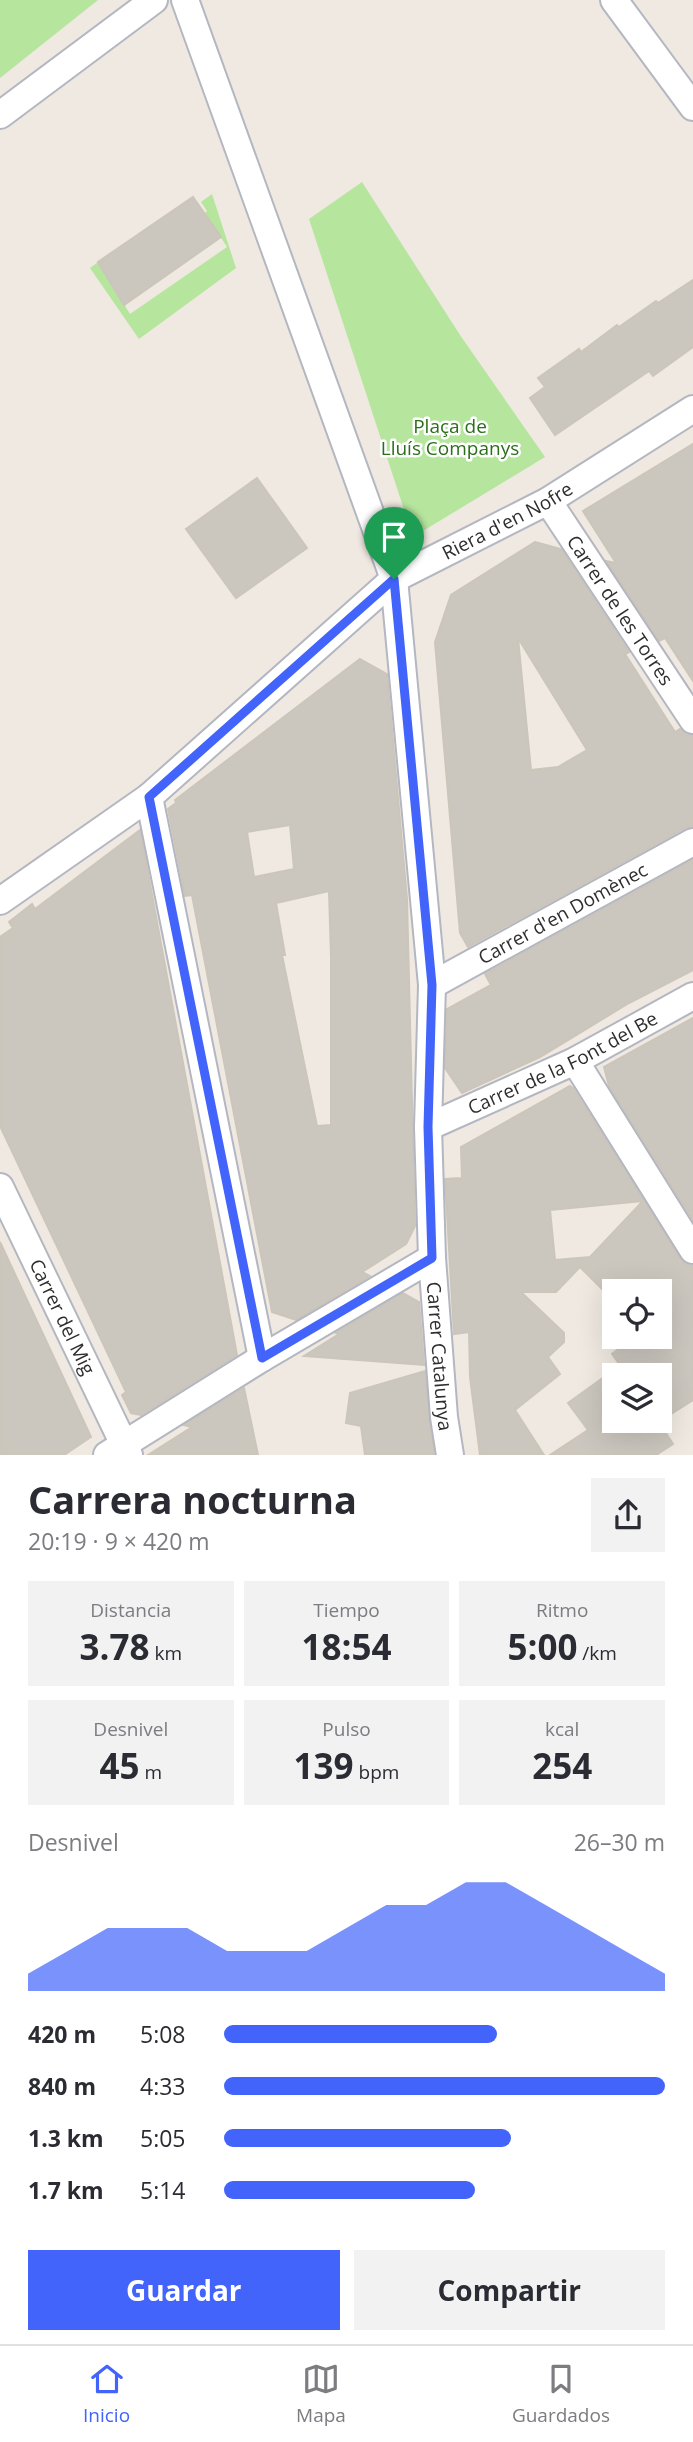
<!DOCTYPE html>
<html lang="es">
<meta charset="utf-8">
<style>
:root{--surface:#fff;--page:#f2f2f3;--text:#2b2b33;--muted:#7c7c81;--line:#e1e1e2;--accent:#4264fb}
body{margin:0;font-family:"Open Sans",sans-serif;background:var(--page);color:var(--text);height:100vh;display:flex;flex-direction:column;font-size:26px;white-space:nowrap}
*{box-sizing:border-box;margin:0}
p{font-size:23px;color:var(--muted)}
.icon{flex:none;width:38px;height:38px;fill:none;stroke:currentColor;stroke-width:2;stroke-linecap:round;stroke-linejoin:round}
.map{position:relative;height:1455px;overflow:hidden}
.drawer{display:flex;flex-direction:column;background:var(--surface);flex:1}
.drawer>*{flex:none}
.fabs{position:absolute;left:602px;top:1279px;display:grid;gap:14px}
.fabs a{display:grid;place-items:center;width:70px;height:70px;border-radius:0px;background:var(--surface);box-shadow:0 7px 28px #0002;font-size:35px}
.pin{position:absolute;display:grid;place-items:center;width:60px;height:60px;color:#fff;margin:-72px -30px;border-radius:50% 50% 50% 0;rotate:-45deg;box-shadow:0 0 7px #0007}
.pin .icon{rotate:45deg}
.round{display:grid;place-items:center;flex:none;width:74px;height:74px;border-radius:0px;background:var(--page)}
.head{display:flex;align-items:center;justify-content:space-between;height:119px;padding:0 28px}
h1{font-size:38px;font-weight:700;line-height:52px}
.stats{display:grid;grid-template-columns:repeat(3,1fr);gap:10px;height:119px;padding:7px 28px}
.stats div{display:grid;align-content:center;border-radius:0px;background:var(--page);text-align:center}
.stats b{font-size:35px;font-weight:700}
.stats small{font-size:19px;font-weight:400}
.stats p{font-size:19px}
.chart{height:196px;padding:14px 28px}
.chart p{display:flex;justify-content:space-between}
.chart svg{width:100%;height:126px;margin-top:7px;fill:var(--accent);opacity:.7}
.cta{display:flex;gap:14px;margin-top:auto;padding:14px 28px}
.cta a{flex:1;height:80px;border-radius:0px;background:var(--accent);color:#fff;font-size:28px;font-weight:700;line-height:80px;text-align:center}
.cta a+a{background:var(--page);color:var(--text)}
ul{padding:0 28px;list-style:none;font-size:23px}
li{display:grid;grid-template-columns:112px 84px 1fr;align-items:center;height:52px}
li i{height:18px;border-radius:9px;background:var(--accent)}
.tabs{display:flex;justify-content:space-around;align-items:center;height:98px;border-top:2px solid var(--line);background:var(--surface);font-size:19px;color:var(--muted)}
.tabs a{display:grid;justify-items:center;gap:4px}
.tabs .active{color:var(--accent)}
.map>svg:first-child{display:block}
.green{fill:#b6e59e}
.building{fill:#cbc7bf;stroke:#cbc5ba;stroke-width:2;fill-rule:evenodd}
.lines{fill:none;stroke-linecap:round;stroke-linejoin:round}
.minor-casing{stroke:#b4b7c1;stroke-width:30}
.minor{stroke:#fff;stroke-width:26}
.route-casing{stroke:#fff;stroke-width:14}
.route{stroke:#4264fb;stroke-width:9}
.labels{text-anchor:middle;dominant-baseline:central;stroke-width:5;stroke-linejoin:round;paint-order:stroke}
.park-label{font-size:19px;fill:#2c6e1b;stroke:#fff}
.street-label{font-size:19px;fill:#2e2e2e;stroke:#fff}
</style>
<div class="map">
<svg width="693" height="1455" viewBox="0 0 693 1455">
<rect width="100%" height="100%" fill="#efe9e1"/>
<g class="green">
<polygon points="0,0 98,0 0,78"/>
<polygon points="362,182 460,335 545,457 413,537 309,219"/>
<polygon points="212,194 236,268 139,339 90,268 98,262 130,314 227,247 205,213 207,211 201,202"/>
</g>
<g class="building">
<polygon points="193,197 221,237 124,305 98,262"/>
<polygon points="693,280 693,347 653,376 649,371 555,435 530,398 545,387 538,378 579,349 581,352 617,325 619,327 656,301 658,303"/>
<polygon points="693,444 693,681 665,638 659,641 606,561 616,563 583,511"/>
<polygon points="257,478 307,548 236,598 186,529"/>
<path d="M535,542L561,549L629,652L625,654L675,732L680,729L685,734L693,736V826L685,828L468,947L460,933L435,642L451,595ZM518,638L587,750L558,767L531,770Z"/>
<path d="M360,659L387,674L407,899L415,1226L406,1244L362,1272L370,1276L296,1320L272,1312L192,895L185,896L168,809L176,803L175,800ZM290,825L294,869L254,877L247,832ZM329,891L331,957V1125L317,1126L282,955H285L276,903Z"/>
<polygon points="140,830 237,1355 141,1415 131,1413 122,1395 126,1392 0,1126 0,937 13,928 9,922 32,904 35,909"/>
<polygon points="693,860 693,970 629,1003 540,1057 462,1093 445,1068 447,1009 491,985 485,974"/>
<polygon points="693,1018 693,1220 609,1086 604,1067"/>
<path d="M570,1086L573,1088L680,1258L685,1264L693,1266V1400L660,1421V1376H628L612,1354L634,1337H660V1292H605L580,1267L556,1292H521L564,1333V1342L548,1357L560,1374L515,1410L544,1455H480L470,1377L469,1332L454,1334L445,1179L462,1178L461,1147ZM643,1201L590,1257L555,1260L550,1210Z"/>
<polygon points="0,1242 91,1437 64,1455 0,1455"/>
<polygon points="403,1293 419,1302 424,1365 304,1356 339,1334 336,1333"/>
<polygon points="614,1370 614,1421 658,1421 673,1444 656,1455 550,1455 588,1430 568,1403"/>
<polygon points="425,1371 434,1455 365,1455 361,1426 346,1423 350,1393"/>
<polygon points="244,1388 258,1455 148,1455 192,1427 184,1425"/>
</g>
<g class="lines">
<g class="minor-casing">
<g id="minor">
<path id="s1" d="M185,0L394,579L432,985L428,1127L432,1258L444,1417L450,1455"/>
<polyline points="614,0 693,107"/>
<polyline points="0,115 154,0"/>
<path id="s2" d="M548,501L693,720"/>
<polyline points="149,797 262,1358"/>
<path id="s3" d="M0,901L149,797L394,579L548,501L693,409"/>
<path id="s4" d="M432,985L693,842"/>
<polyline points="575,1061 693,1250"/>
<path id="s5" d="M428,1127L575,1061L693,996"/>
<path id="s6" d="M0,1187L129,1455"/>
<polyline points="107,1455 262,1358 432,1258"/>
</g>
</g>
<use href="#minor" class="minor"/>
</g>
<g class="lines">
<g class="route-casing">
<polygon id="route" points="394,579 432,985 428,1127 432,1258 262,1358 149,797"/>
</g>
<use href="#route" class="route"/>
</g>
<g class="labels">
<g class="park-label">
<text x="450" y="426">Plaça de<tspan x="450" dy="22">Lluís Companys</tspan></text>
</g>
<g class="street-label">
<text stroke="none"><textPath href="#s3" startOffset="637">Riera d'en Nofre</textPath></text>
<text stroke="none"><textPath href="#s2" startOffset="131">Carrer de les Torres</textPath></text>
<text stroke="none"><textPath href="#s4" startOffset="149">Carrer d'en Domènec</textPath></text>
<text stroke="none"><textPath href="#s5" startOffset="149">Carrer de la Font del Be</textPath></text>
<text stroke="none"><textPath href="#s6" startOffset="144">Carrer del Mig</textPath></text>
<text stroke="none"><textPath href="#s1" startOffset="1395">Carrer Catalunya</textPath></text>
</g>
</g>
</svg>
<div class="fabs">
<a><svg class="icon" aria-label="locate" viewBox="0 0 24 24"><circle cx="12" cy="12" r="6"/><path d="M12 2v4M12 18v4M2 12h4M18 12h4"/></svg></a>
<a><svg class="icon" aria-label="layers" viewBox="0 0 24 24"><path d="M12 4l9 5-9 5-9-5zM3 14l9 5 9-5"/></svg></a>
</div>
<div class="pin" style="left:394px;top:579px;background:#1e9e55"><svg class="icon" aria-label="arrive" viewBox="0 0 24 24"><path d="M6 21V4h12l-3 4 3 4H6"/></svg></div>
</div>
<section class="drawer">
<div class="head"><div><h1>Carrera nocturna</h1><p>20:19 · 9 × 420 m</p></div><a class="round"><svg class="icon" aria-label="share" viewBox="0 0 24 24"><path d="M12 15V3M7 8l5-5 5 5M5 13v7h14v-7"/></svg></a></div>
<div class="stats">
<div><p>Distancia</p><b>3.78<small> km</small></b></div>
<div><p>Tiempo</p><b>18:54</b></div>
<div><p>Ritmo</p><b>5:00<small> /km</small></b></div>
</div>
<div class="stats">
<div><p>Desnivel</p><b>45<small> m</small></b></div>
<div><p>Pulso</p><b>139<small> bpm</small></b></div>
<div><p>kcal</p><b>254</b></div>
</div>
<div class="chart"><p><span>Desnivel</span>26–30 m</p>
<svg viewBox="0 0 160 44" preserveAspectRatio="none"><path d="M0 44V38L10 30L20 22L30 22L40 22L50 30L60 30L70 30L80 22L90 14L100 14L110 6L120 6L130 14L140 22L150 30L160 38V44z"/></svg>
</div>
<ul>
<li><b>420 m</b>5:08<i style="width:62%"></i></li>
<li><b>840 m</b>4:33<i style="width:100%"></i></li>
<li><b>1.3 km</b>5:05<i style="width:65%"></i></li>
<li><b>1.7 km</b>5:14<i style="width:57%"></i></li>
</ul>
<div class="cta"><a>Guardar</a><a>Compartir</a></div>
</section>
<nav class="tabs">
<a class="active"><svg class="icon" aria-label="home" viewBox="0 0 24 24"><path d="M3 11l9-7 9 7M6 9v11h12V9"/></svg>Inicio</a>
<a><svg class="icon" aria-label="map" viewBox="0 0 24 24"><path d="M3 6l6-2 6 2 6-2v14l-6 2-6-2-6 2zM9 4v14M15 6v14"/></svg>Mapa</a>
<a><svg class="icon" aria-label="saved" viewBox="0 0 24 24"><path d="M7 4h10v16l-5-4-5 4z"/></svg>Guardados</a>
</nav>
